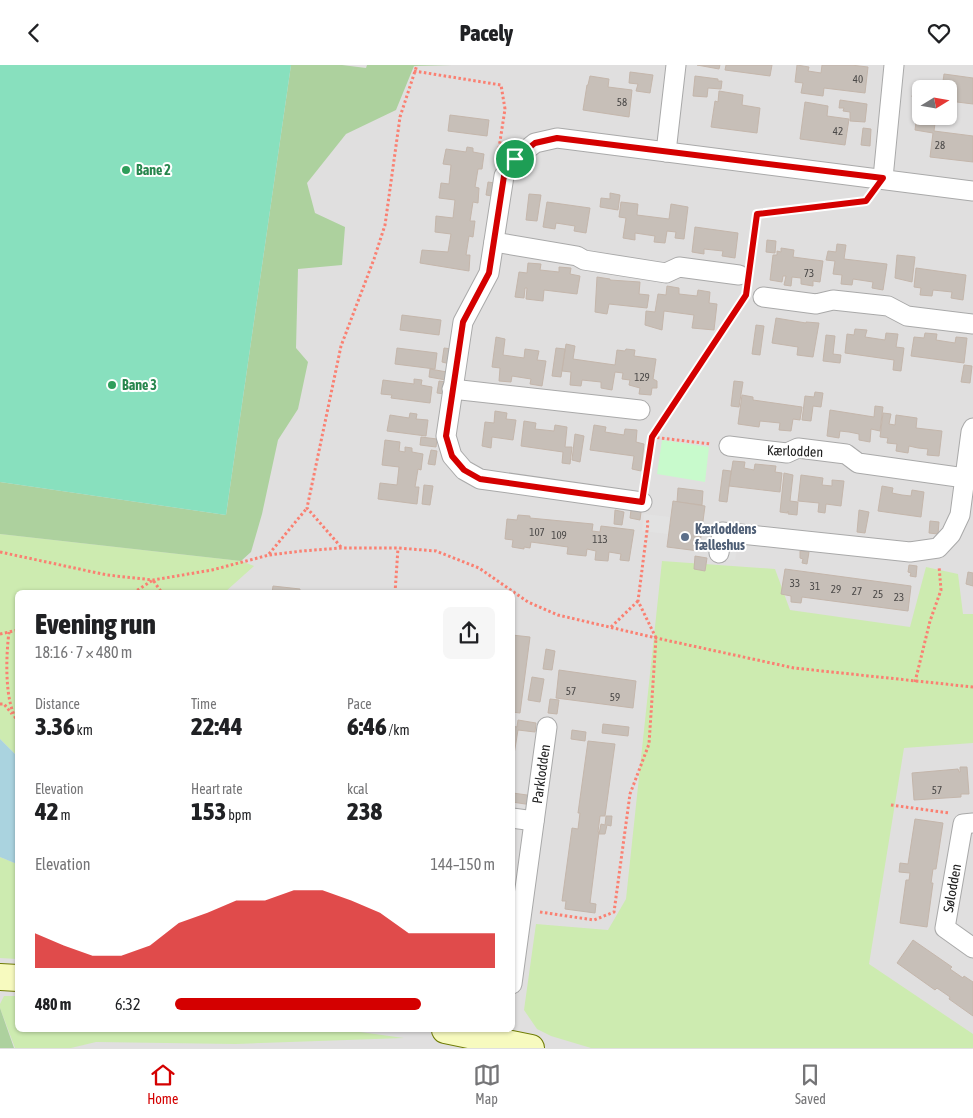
<!DOCTYPE html>
<meta charset="utf-8">
<style>
:root{--surface:#fff;--page:#f6f6f6;--text:#202124;--muted:#757577;--line:#e0e0e0;--accent:#d40000}
body{margin:0;font-family:"Asap Condensed",sans-serif;background:var(--page);color:var(--text);height:100vh;display:flex;flex-direction:column;font-size:19px;white-space:nowrap}
*{box-sizing:border-box;margin:0}
p{font-size:16px;color:var(--muted)}
.icon{flex:none;width:28px;height:28px;fill:none;stroke:currentColor;stroke-width:2;stroke-linecap:round;stroke-linejoin:round}
.map{position:relative;flex:1;overflow:hidden}
.panel{position:absolute;left:15px;top:525px;width:500px;height:442px;display:flex;flex-direction:column;background:var(--surface);border-radius:8px;box-shadow:0 1px 4px #0004}
.panel>*{flex:none}
.needle{width:32px;rotate:79deg}
.fabs{position:absolute;left:912px;top:15px;display:grid;gap:10px}
.fabs a{display:grid;place-items:center;width:45px;height:45px;border-radius:8px;background:var(--surface);box-shadow:0 1px 4px #0004;font-size:25px}
.pin{position:absolute;display:grid;place-items:center;width:42px;height:42px;color:#fff;margin:-21px;border:2px solid #fff;border-radius:50%;box-shadow:0 1px 5px #0007}
.round{display:grid;place-items:center;flex:none;width:52px;height:52px;border-radius:8px;background:var(--page)}
.head{display:flex;align-items:center;justify-content:space-between;height:85px;padding:0 20px}
h1{font-size:28px;font-weight:800;line-height:38px}
.stats{display:grid;grid-template-columns:repeat(3,1fr);gap:8px;height:85px;padding:5px 20px}
.stats div{display:grid;align-content:center}
.stats b{font-size:25px;font-weight:800}
.stats small{font-size:14px;font-weight:400}
.stats p{font-size:14px}
.chart{height:140px;padding:10px 20px}
.chart p{display:flex;justify-content:space-between}
.chart svg{width:100%;height:90px;margin-top:5px;fill:var(--accent);opacity:.7}
ul{padding:0 20px;list-style:none;font-size:16px}
li{display:grid;grid-template-columns:80px 60px 1fr;align-items:center;height:38px}
li i{height:12px;border-radius:6px;background:var(--accent)}
header{display:flex;justify-content:space-between;align-items:center;height:65px;padding:0 20px;background:var(--surface);font-size:22px;font-weight:800}
.menu{display:flex;justify-content:space-around;align-items:center;height:70px;border-top:1px solid var(--line);background:var(--surface);font-size:14px;color:var(--muted)}
.menu a{display:grid;justify-items:center;gap:2px}
.menu .on{color:var(--accent)}
.map>svg:first-child{display:block}
.residential{fill:#e0dfdf;fill-rule:evenodd}
.grass{fill:#cdebb0}
.forest{fill:#add19e}
.park{fill:#c8facc}
.pitch{fill:#88e0be}
.parking{fill:#e2e2e2}
.water{fill:#aad3df}
.building{fill:#c7bfb8;stroke:#c4b6ab}
.lines{fill:none;stroke-linecap:round;stroke-linejoin:round}
.street-casing{stroke:#a9a9a9;stroke-width:21}
.secondary-casing{stroke:#707d05;stroke-width:28}
.path{stroke:#fa8072;stroke-width:3;stroke-dasharray:2.5 2.5;stroke-linecap:butt}
.street{stroke:#fff;stroke-width:19}
.secondary{stroke:#f7fabf;stroke-width:26}
.route-casing{stroke:#fff;stroke-width:10}
.route{stroke:#d40000;stroke-width:6}
.leisure-dot{fill:#2e9e5b;stroke:#fff;stroke-width:2}
.service-dot{fill:#5c6f8a;stroke:#fff;stroke-width:2}
.labels{text-anchor:middle;dominant-baseline:central;stroke-width:4;stroke-linejoin:round;paint-order:stroke}
.number-label{font-size:11px;fill:#4b4948}
.leisure-label{font-size:14px;font-weight:bold;fill:#27864d;stroke:#fff;text-anchor:start}
.street-label{font-size:14px;fill:#222;stroke:#fff}
.service-label{font-size:14px;font-weight:bold;fill:#4e5e75;stroke:#fff;text-anchor:start}
</style>
<header><svg class="icon" aria-label="back" viewBox="0 0 24 24"><path d="M15 5l-7 7 7 7"/></svg>Pacely<svg class="icon" aria-label="heart" viewBox="0 0 24 24"><path d="M12 20l-8-8c-3-5 5-10 8-4 3-6 11-1 8 4z"/></svg></header>
<div class="map">
<svg width="973" height="983" viewBox="0 0 973 983">
<rect width="100%" height="100%" fill="#f2efe9"/>
<path class="residential" d="M0,0H973V983H0ZM921,24H949V51H921ZM18,528H512V965H18Z"/>
<g class="grass">
<polygon points="0,469 241,496 254,501 225,527 18,528 17,691 0,674"/>
<polygon points="662,496 775,504 790,545 910,562 926,502 958,509 963,549 973,549 973,678 904,683 869,899 973,969 973,983 591,983 551,971 537,964 524,945 536,859 608,865 626,834"/>
<polygon points="0,792 17,799 17,894 0,893"/>
<polygon points="4,931 17,931 18,965 345,965 404,973 236,979 96,977 71,983 15,983 0,943 0,939"/>
</g>
<g class="forest">
<polygon points="291,0 342,0 366,3 367,0 452,0 414,1 396,45 346,69 307,118 315,148 345,162 342,200 298,204 296,283 308,297 298,344 278,375 262,449 251,487 241,496 0,469 0,417 226,450"/>
<polygon points="0,943 14,983 15,983 0,983"/>
</g>
<polygon class="park" points="662,375 709,382 705,417 657,409"/>
<polygon class="pitch" points="0,0 291,0 226,450 0,417"/>
<g class="parking">
<polygon points="644,449 670,452 668,469 642,466"/>
<polygon points="711,479 737,483 735,495 710,493"/>
</g>
<polygon class="water" points="0,674 17,691 17,799 0,792"/>
<g class="building">
<polygon points="697,0 720,0 719,4"/>
<polygon points="726,0 772,0 770,11 725,5"/>
<polygon points="797,0 809,2 808,6 821,8 822,0 851,0 868,2 865,28 824,23 823,31 801,28 803,18 795,17"/>
<polygon points="630,7 653,10 650,28 636,26 638,19 629,18"/>
<polygon points="944,9 973,13 973,39 949,36 949,24 942,24"/>
<polygon points="590,11 609,14 608,22 632,25 629,52 583,45 587,20 588,20"/>
<polygon points="695,11 718,14 718,16 722,16 721,24 708,23 707,32 693,31"/>
<polygon points="914,22 924,24 921,24 921,34 912,32"/>
<polygon points="719,26 743,30 742,40 760,43 757,68 711,62 715,36 718,37"/>
<polygon points="840,35 867,39 865,57 850,56 850,47 843,46 844,43 839,43"/>
<polygon points="805,37 828,41 827,51 849,54 845,80 800,74"/>
<polygon points="918,42 921,42 921,51 936,51 934,66 973,71 973,97 930,92 933,68 915,65"/>
<polygon points="450,50 489,55 487,71 448,66"/>
<polygon points="863,63 871,64 870,81 861,80"/>
<polygon points="467,82 473,83 473,87 484,89 482,104 478,104 475,122 479,123 478,138 473,137 470,156 475,156 473,172 469,171 466,190 470,190 469,206 420,198 422,185 448,187 451,169 435,167 436,151 453,153 455,135 439,133 441,118 449,119 451,100 443,99 446,84 466,87"/>
<polygon points="488,117 495,118 492,131 486,130"/>
<polygon points="610,128 620,130 618,145 600,142 601,133 610,134"/>
<polygon points="529,129 541,130 537,156 526,155"/>
<polygon points="547,137 590,143 586,168 574,166 575,161 556,158 555,164 543,162"/>
<polygon points="621,137 638,139 637,150 669,154 671,139 688,142 684,174 675,173 676,167 667,166 665,178 654,177 655,171 635,168 635,175 623,173 626,153 619,152"/>
<polygon points="695,162 738,168 735,193 722,191 723,186 704,184 704,189 692,187"/>
<polygon points="767,175 776,176 775,188 766,187"/>
<polygon points="837,179 846,180 844,194 887,199 883,225 872,223 873,217 853,214 852,220 841,219 842,210 833,209 835,196 826,195 828,186 836,187"/>
<polygon points="781,183 794,185 793,192 823,196 820,217 813,216 813,221 801,219 801,213 792,212 791,221 784,220 786,211 783,211 782,217 770,215 773,190 777,190 777,186 781,187"/>
<polygon points="897,190 915,192 912,217 895,213"/>
<polygon points="528,198 541,199 540,205 559,207 559,202 571,203 570,209 580,211 577,229 544,225 543,236 526,234 527,223 525,223 524,233 515,232 519,207 527,208"/>
<polygon points="916,203 966,210 963,235 951,233 952,227 933,225 932,231 920,230 921,223 914,222"/>
<polygon points="597,212 610,214 610,215 640,217 639,229 649,230 647,243 609,239 607,249 595,247"/>
<polygon points="667,221 679,223 679,229 697,231 698,225 710,227 709,238 717,239 714,265 692,263 694,250 664,246 662,265 645,260 646,246 655,247 658,229 666,230"/>
<polygon points="402,250 441,255 439,270 400,265"/>
<polygon points="776,253 806,258 806,257 819,258 813,292 797,290 798,282 772,278"/>
<polygon points="756,260 764,261 760,290 752,289"/>
<polygon points="855,264 867,265 865,272 885,275 886,268 898,269 896,282 904,283 901,306 893,305 894,295 845,288 847,269 854,270"/>
<polygon points="925,268 937,269 936,275 955,278 956,272 967,273 964,298 911,291 914,272 924,273"/>
<polygon points="826,270 835,271 833,289 841,290 840,298 823,296"/>
<polygon points="496,272 505,274 503,290 524,293 525,284 539,286 537,295 546,296 542,321 530,319 531,314 512,311 511,317 499,316 500,303 492,302"/>
<polygon points="566,279 575,281 573,294 615,300 617,285 625,286 626,284 635,285 634,291 656,294 653,314 657,316 657,323 652,323 651,330 639,329 640,323 629,320 630,315 622,314 623,308 615,307 612,325 601,323 601,317 582,315 581,321 570,320 571,307 562,306"/>
<polygon points="397,283 437,288 435,304 395,299"/>
<polygon points="444,283 452,284 450,299 442,297"/>
<polygon points="556,283 565,284 561,312 552,311"/>
<polygon points="964,300 972,301 970,318 961,317"/>
<polygon points="430,304 447,307 446,315 429,312"/>
<polygon points="414,314 422,315 421,320 432,322 430,338 391,333 392,330 381,329 383,315 414,319"/>
<polygon points="439,316 446,317 444,329 437,328"/>
<polygon points="734,316 743,317 739,342 731,341"/>
<polygon points="815,327 823,328 821,342 813,341 811,356 802,355 805,331 814,332"/>
<polygon points="742,330 753,332 753,335 802,342 800,355 793,354 791,366 779,365 780,358 760,356 759,362 738,359"/>
<polygon points="875,341 883,342 880,366 871,364 870,377 859,375 859,369 849,367 840,366 839,373 827,371 830,345 874,352"/>
<polygon points="495,346 507,348 506,354 516,355 513,375 492,372 491,383 482,381 485,357 494,358"/>
<polygon points="410,348 417,349 416,354 428,355 426,371 387,366 390,350 409,353"/>
<polygon points="883,348 891,349 889,359 895,360 896,350 917,353 916,363 942,366 939,391 927,390 928,384 918,383 909,381 908,388 896,386 897,379 887,378 888,373 880,372"/>
<polygon points="524,356 536,358 535,364 554,366 555,360 567,362 565,382 572,382 570,399 562,398 563,387 521,381"/>
<polygon points="594,360 606,362 605,367 624,370 625,364 637,365 636,377 644,379 641,406 632,404 634,391 590,385"/>
<polygon points="575,369 584,371 580,397 572,395"/>
<polygon points="421,372 437,374 436,382 420,380"/>
<polygon points="385,375 400,377 399,386 405,387 405,382 412,383 412,387 423,389 421,405 418,404 415,422 419,422 417,439 378,434 380,418 397,420 399,402 382,400"/>
<polygon points="431,385 437,386 435,400 428,399"/>
<polygon points="733,396 745,397 744,403 754,405 755,399 776,401 775,407 782,408 780,427 729,421"/>
<polygon points="723,405 731,406 727,437 719,436"/>
<polygon points="784,408 793,410 790,436 798,437 797,450 788,449 788,446 787,448 780,447"/>
<polygon points="801,410 823,413 822,420 832,421 832,415 844,416 841,441 826,439 825,448 818,447 819,438 798,436"/>
<polygon points="424,420 433,421 430,440 422,439"/>
<polygon points="882,421 893,423 892,428 902,430 911,431 912,425 924,427 921,452 878,446"/>
<polygon points="678,423 703,426 702,440 677,437"/>
<polygon points="673,436 705,441 699,486 667,482"/>
<polygon points="615,445 624,447 622,460 614,459"/>
<polygon points="631,445 641,447 640,455 630,453"/>
<polygon points="859,445 869,447 865,468 857,467"/>
<polygon points="518,450 530,451 530,453 593,459 592,466 600,467 601,461 634,465 629,496 620,495 621,489 609,487 608,496 595,495 596,486 587,484 586,491 567,489 568,482 531,477 530,483 524,482 524,484 512,482 513,475 505,474 507,454 517,455"/>
<polygon points="930,456 939,457 938,469 929,468"/>
<polygon points="800,486 809,487 807,499 802,498 803,494 800,493"/>
<polygon points="695,491 707,493 705,506 694,504"/>
<polygon points="909,500 917,501 916,512 910,511 911,508 908,507"/>
<polygon points="785,504 911,521 908,546 802,532 801,538 791,537 791,531 781,529"/>
<polygon points="968,507 973,508 973,521 966,519"/>
<polygon points="273,521 300,524 300,528 272,528"/>
<polygon points="512,570 530,572 520,648 512,647"/>
<polygon points="546,584 555,586 552,605 543,604"/>
<polygon points="559,605 636,616 633,643 556,633"/>
<polygon points="532,612 544,614 540,637 528,635"/>
<polygon points="550,634 559,635 557,649 548,648"/>
<polygon points="518,655 536,658 535,667 518,665 512,702 512,661 517,662"/>
<polygon points="603,659 629,662 628,671 602,668"/>
<polygon points="572,665 586,667 585,676 571,674"/>
<polygon points="588,676 615,679 605,751 600,751 598,767 599,767 590,838 596,839 595,848 565,844 566,836 562,836 572,763 578,764 580,748 578,748"/>
<polygon points="960,702 967,702 969,729 961,729 961,732 914,735 912,708 958,704 959,707 960,707"/>
<polygon points="513,728 534,731 532,740 512,737"/>
<polygon points="606,751 612,751 611,761 607,760 605,769 599,769 601,759 605,760"/>
<polygon points="915,754 943,758 936,804 933,804 931,818 933,818 927,862 900,858 906,815 909,815 910,808 899,807 900,798 908,799"/>
<polygon points="913,875 952,902 950,904 963,913 964,911 973,917 973,951 949,934 950,932 937,923 935,925 897,898"/>
</g>
<g class="lines">
<g class="street-casing">
<g id="street">
<polyline points="666,87 676,0"/>
<polyline points="883,113 894,0"/>
<polyline points="494,177 577,191 584,195 666,208 679,202 739,210"/>
<polyline points="763,232 816,239 833,235 888,241 907,251 973,259"/>
<polyline points="452,324 640,345"/>
<polyline points="729,381 787,388 798,383 846,389 858,398 965,413"/>
<polyline points="642,437 480,414 464,405 452,391 446,371 463,257 489,208 504,111 515,94 535,78 557,73 973,126"/>
<polyline points="719,488 722,467 910,487 938,483 951,469 960,450 971,367 973,363"/>
<polyline points="512,753 534,756"/>
<polyline points="973,758 963,759 945,863 973,883"/>
<polyline points="512,919 547,662"/>
</g>
</g>
<g class="secondary-casing">
<g id="secondary">
<polyline points="0,912 18,913"/>
<polyline points="445,965 531,983"/>
</g>
</g>
<g class="path">
<polyline points="414,6 501,20 505,44 499,83"/>
<polyline points="751,198 757,149 866,136 870,130"/>
<polyline points="652,372 711,379"/>
<polyline points="644,421 652,372 744,233"/>
<polyline points="341,482 307,443 341,281 374,194 385,160 400,52 417,0"/>
<polyline points="0,487 107,510 153,515 212,505 269,490 302,486 341,483 398,483 436,486 479,503 528,537 558,550 656,573 794,603 973,622"/>
<polyline points="269,489 307,443"/>
<polyline points="133,528 153,515 162,528"/>
<polyline points="395,528 398,483"/>
<polyline points="611,562 638,536"/>
<path d="M9,567C6,590 4,638 18,657"/>
<polyline points="0,569 18,565"/>
<polyline points="915,617 930,556 941,525 939,501"/>
<polyline points="0,639 4,639 12,649"/>
<polyline points="891,740 949,748"/>
<polyline points="540,847 594,855 614,847 630,729 649,679 656,573 638,536 648,458 647,454"/>
</g>
<use href="#street" class="street"/>
<use href="#secondary" class="secondary"/>
</g>
<g class="lines">
<g class="route-casing">
<polygon id="route" points="557,73 883,113 866,136 757,149 746,230 652,372 642,437 480,414 464,405 452,391 446,371 463,257 489,208 504,111 515,94 535,78"/>
</g>
<use href="#route" class="route"/>
</g>
<g class="leisure-dot">
<circle cx="126" cy="105" r="5"/>
<circle cx="112" cy="320" r="5"/>
</g>
<circle class="service-dot" cx="685" cy="472" r="5"/>
<g class="labels">
<g class="number-label">
<text x="858" y="14">40</text>
<text x="622" y="37">58</text>
<text x="838" y="66">42</text>
<text x="940" y="80">28</text>
<text x="809" y="208">73</text>
<text x="642" y="312">129</text>
<text x="537" y="467">107</text>
<text x="559" y="470">109</text>
<text x="600" y="474">113</text>
<text x="795" y="518">33</text>
<text x="815" y="521">31</text>
<text x="836" y="524">29</text>
<text x="857" y="526">27</text>
<text x="878" y="529">25</text>
<text x="899" y="532">23</text>
<text x="571" y="626">57</text>
<text x="615" y="632">59</text>
<text x="937" y="725">57</text>
</g>
<g class="leisure-label">
<text x="136" y="105">Bane 2</text>
<text x="122" y="320">Bane 3</text>
</g>
<g class="street-label">
<text transform="translate(795 386) rotate(2)">Kærlodden</text>
<text transform="translate(541 709) rotate(-82)">Parklodden</text>
<text transform="translate(952 823) rotate(-80)">Sølodden</text>
</g>
<g class="service-label">
<text x="695" y="464">Kærloddens<tspan x="695" dy="16">fælleshus</tspan></text>
</g>
</g>
</svg>
<div class="fabs">
<a><svg class="needle" viewBox="-14 -14 28 28"><path d="M0-13l5 13h-10z" fill="#e53935"/><path d="M0 13l5-13h-10z" fill="#757577"/></svg></a>
</div>
<div class="pin" style="left:515px;top:94px;background:#1e9e55"><svg class="icon" aria-label="arrive" viewBox="0 0 24 24"><path d="M6 21V4h12l-3 4 3 4H6"/></svg></div>
<section class="panel">
<div class="head"><div><h1>Evening run</h1><p>18:16 · 7 × 480 m</p></div><a class="round"><svg class="icon" aria-label="share" viewBox="0 0 24 24"><path d="M12 15V3M7 8l5-5 5 5M5 13v7h14v-7"/></svg></a></div>
<div class="stats">
<div><p>Distance</p><b>3.36<small> km</small></b></div>
<div><p>Time</p><b>22:44</b></div>
<div><p>Pace</p><b>6:46<small> /km</small></b></div>
</div>
<div class="stats">
<div><p>Elevation</p><b>42<small> m</small></b></div>
<div><p>Heart rate</p><b>153<small> bpm</small></b></div>
<div><p>kcal</p><b>238</b></div>
</div>
<div class="chart"><p><span>Elevation</span>144–150 m</p>
<svg viewBox="0 0 160 44" preserveAspectRatio="none"><path d="M0 44V27L10 33L20 38L30 38L40 33L50 22L60 17L70 11L80 11L90 6L100 6L110 11L120 17L130 27L140 27L150 27L160 27V44z"/></svg>
</div>
<ul>
<li><b>480 m</b>6:32<i style="width:77%"></i></li>
</ul>
</section>
</div>
<nav class="menu">
<a class="on"><svg class="icon" aria-label="home" viewBox="0 0 24 24"><path d="M3 11l9-7 9 7M6 9v11h12V9"/></svg>Home</a>
<a><svg class="icon" aria-label="map" viewBox="0 0 24 24"><path d="M3 6l6-2 6 2 6-2v14l-6 2-6-2-6 2zM9 4v14M15 6v14"/></svg>Map</a>
<a><svg class="icon" aria-label="saved" viewBox="0 0 24 24"><path d="M7 4h10v16l-5-4-5 4z"/></svg>Saved</a>
</nav>
